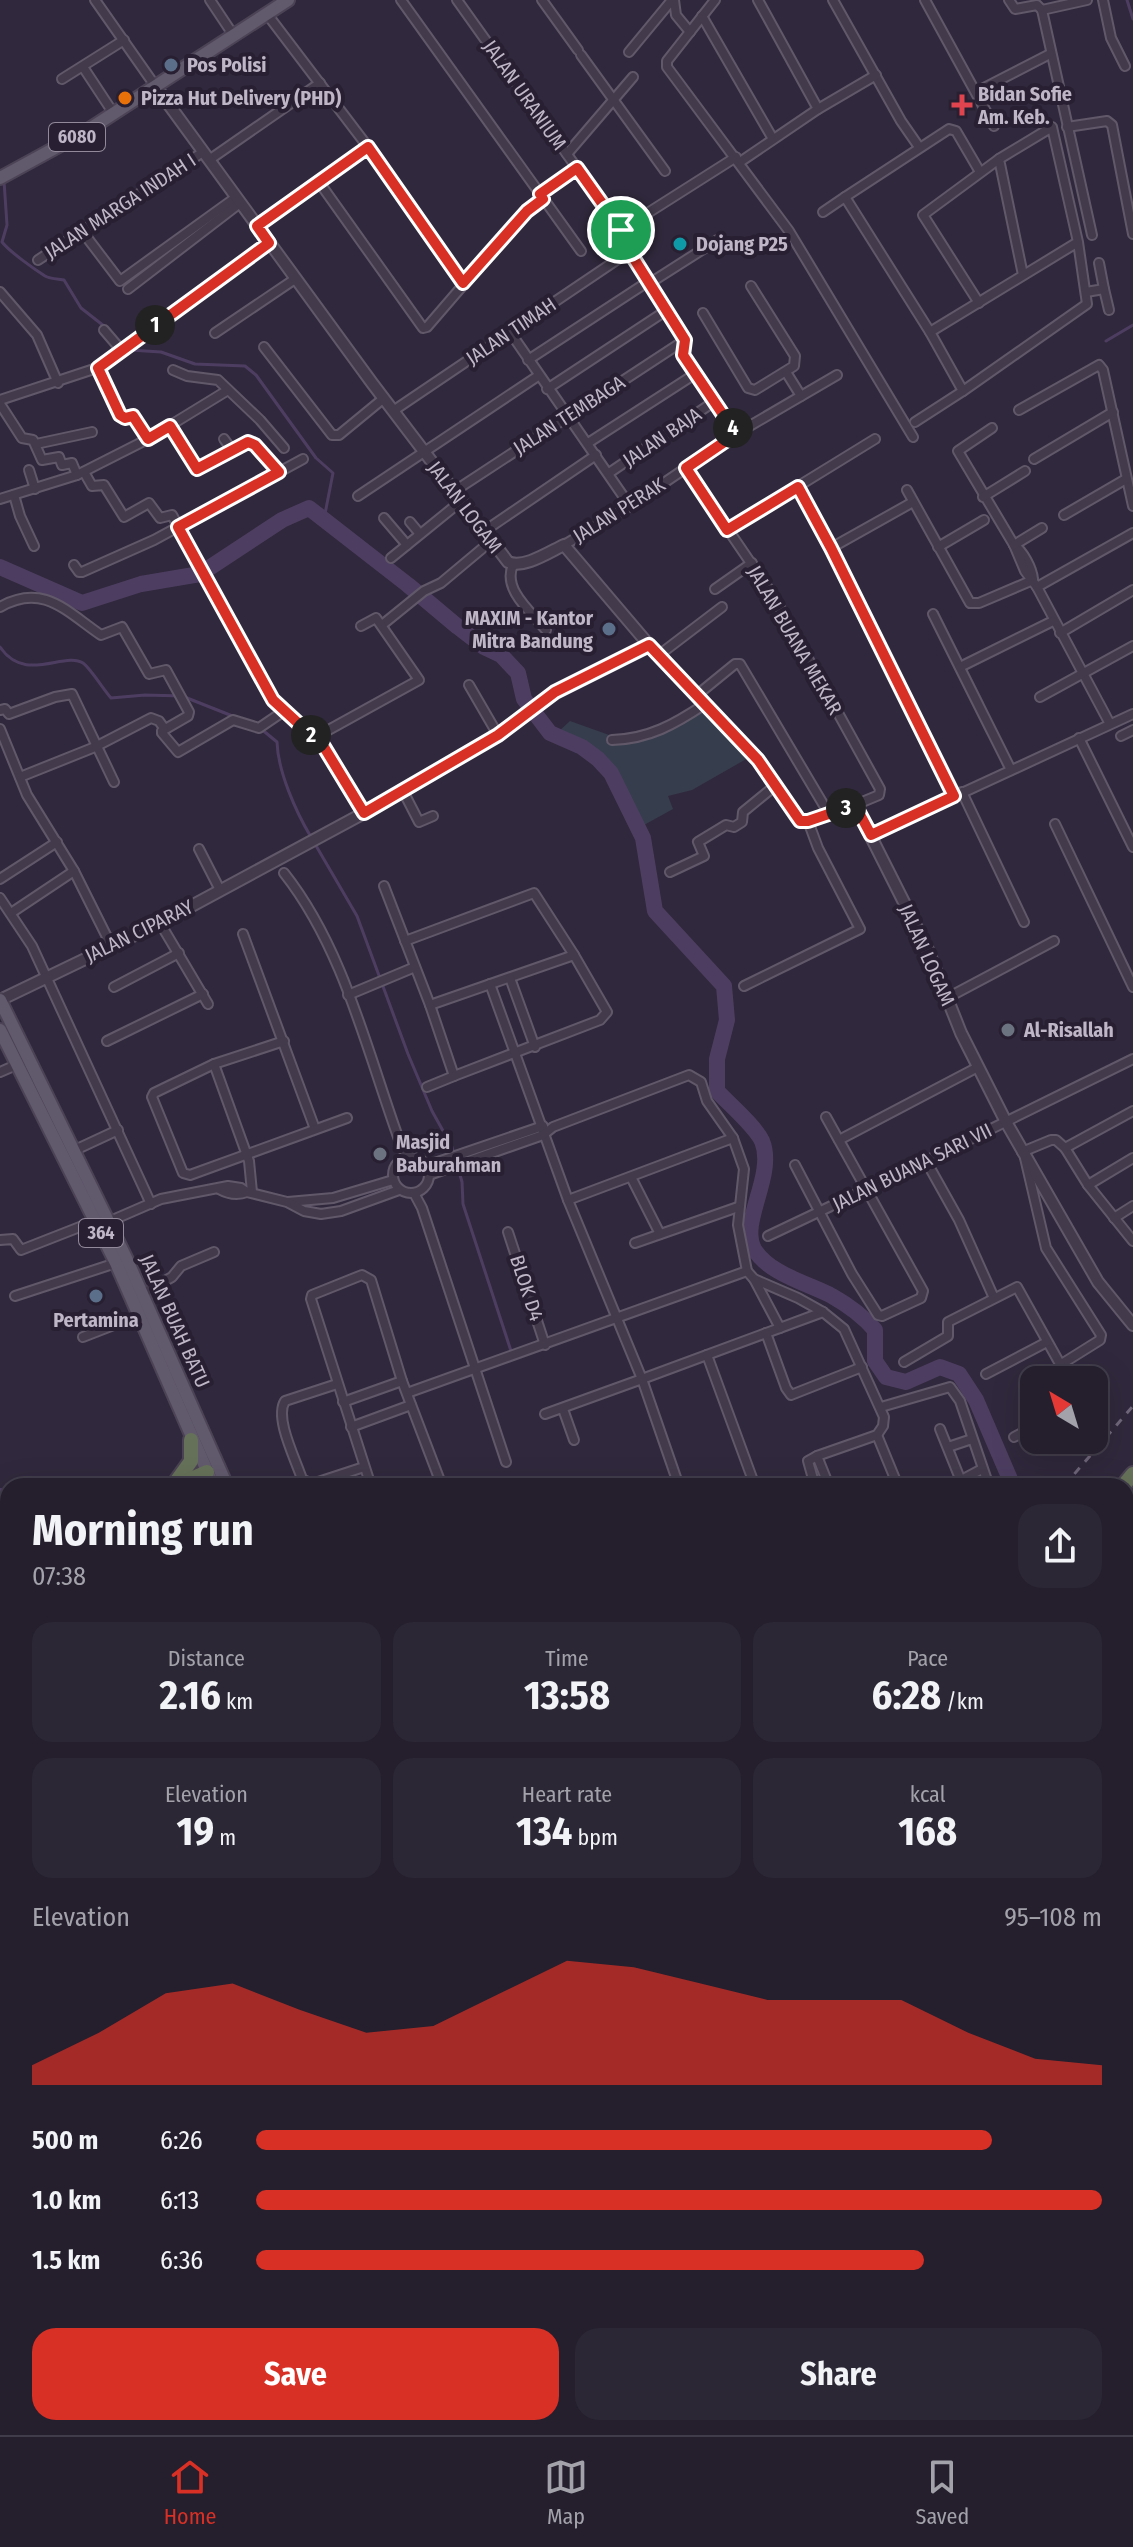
<!DOCTYPE html>
<meta charset="utf-8">
<style>
:root{--surface:#241e2d;--page:#2c2735;--text:#f1f3f6;--muted:#a3a2aa;--line:#413c49;--accent:#d93025}
body{margin:0;font-family:"Fira Sans Condensed",sans-serif;background:var(--page);color:var(--text);height:100vh;display:flex;flex-direction:column;font-size:30px;white-space:nowrap}
*{box-sizing:border-box;margin:0}
p{font-size:26px;color:var(--muted)}
.icon{flex:none;width:44px;height:44px;fill:none;stroke:currentColor;stroke-width:2;stroke-linecap:round;stroke-linejoin:round}
.map{position:relative;flex:1;overflow:hidden}
.details{position:absolute;left:0px;top:1478px;width:1134px;height:958px;display:flex;flex-direction:column;background:var(--surface);border-radius:24px 24px 0 0;box-shadow:0 8px 32px #0002,0 0 0 2px var(--line)}
.details>*{flex:none}
.needle{width:52px;rotate:322deg}
.controls{position:absolute;left:1020px;top:1366px;display:grid;gap:16px}
.controls a{display:grid;place-items:center;width:88px;height:88px;border-radius:16px;background:var(--surface);box-shadow:0 8px 32px #0002,0 0 0 2px var(--line);font-size:40px}
.pin{position:absolute;display:grid;place-items:center;width:68px;height:68px;color:#fff;margin:-34px;border:4px solid #fff;border-radius:50%;box-shadow:0 2px 8px #0007}
.km{position:absolute;width:40px;height:40px;margin:-20px;border-radius:50%;background:#222;color:#fff;font-size:22px;line-height:40px;text-align:center}
.round{display:grid;place-items:center;flex:none;width:84px;height:84px;border-radius:24px;background:var(--page)}
.summary{display:flex;align-items:center;justify-content:space-between;height:136px;padding:0 32px}
h1{font-size:44px;font-weight:700;line-height:60px}
.metrics{display:grid;grid-template-columns:repeat(3,1fr);gap:12px;height:136px;padding:8px 32px}
.metrics div{display:grid;align-content:center;border-radius:20px;background:var(--page);text-align:center}
.metrics b{font-size:40px;font-weight:700}
.metrics small{font-size:22px;font-weight:400}
.metrics p{font-size:22px}
.chart{height:224px;padding:16px 32px}
.chart p{display:flex;justify-content:space-between}
.chart svg{width:100%;height:144px;margin-top:8px;fill:var(--accent);opacity:.7}
.action{display:flex;gap:16px;margin-top:auto;padding:16px 32px}
.action a{flex:1;height:92px;border-radius:24px;background:var(--accent);color:#fff;font-size:32px;font-weight:700;line-height:92px;text-align:center}
.action a+a{background:var(--page);color:var(--text)}
ul{padding:0 32px;list-style:none;font-size:26px}
li{display:grid;grid-template-columns:128px 96px 1fr;align-items:center;height:60px}
li i{height:20px;border-radius:10px;background:var(--accent)}
.menu{display:flex;justify-content:space-around;align-items:center;height:112px;border-top:2px solid var(--line);background:var(--surface);font-size:22px;color:var(--muted)}
.menu a{display:grid;justify-items:center;gap:4px}
.menu .current{color:var(--accent)}
.map>svg:first-child{display:block}
.green{fill:#363d4d}
.lines{fill:none;stroke-linecap:round;stroke-linejoin:round}
.stream{stroke:#4d3e61;stroke-width:3}
.river{stroke:#4d3e61;stroke-width:16}
.minor-casing{stroke:#61596a;stroke-width:12}
.tertiary-casing{stroke:#61596a;stroke-width:14}
.primary-casing{stroke:#4c4456;stroke-width:16}
.motorway-casing{stroke:#4b4354;stroke-width:18}
.minor{stroke:#433b4c;stroke-width:8}
.tertiary{stroke:#433b4c;stroke-width:10}
.primary{stroke:#61596c;stroke-width:12}
.motorway{stroke:#667159;stroke-width:14}
.rail{stroke:#70677b;stroke-width:3;stroke-dasharray:8 8;stroke-linecap:butt}
.route-casing{stroke:#fff;stroke-width:16}
.route{stroke:#d93025;stroke-width:10}
.service-dot{fill:#5c6f8a;stroke:#282032;stroke-width:3}
.food-dot{fill:#e8710a;stroke:#282032;stroke-width:3}
.health-dot{fill:#e0444e;stroke:#282032;stroke-width:3}
.culture-dot{fill:#0f9aa8;stroke:#282032;stroke-width:3}
.worship-dot{fill:#6b7280;stroke:#282032;stroke-width:3}
.labels{text-anchor:middle;dominant-baseline:central;stroke-width:8;stroke-linejoin:round;paint-order:stroke}
.shield{fill:#282032;stroke:#928a9a;stroke-width:2}
.shield-label{font-size:18px;font-weight:bold;fill:#bfb7c7}
.poi-label{font-size:20px;font-weight:bold;fill:#bfb7c7;stroke:#282032;text-anchor:start}
.street-label{font-size:20px;fill:#bfb7c7;stroke:#282032}
</style>
<div class="map">
<svg width="1133" height="2435" viewBox="0 0 1133 2435">
<rect width="100%" height="100%" fill="#30283c"/>
<polygon class="green" points="700,709 748,758 692,790 668,796 673,809 644,825 604,758 558,732 570,721 612,736 643,736"/>
<g class="lines">
<g class="stream">
<polyline points="1127,0 1133,19"/>
<path d="M4,181L7,225L2,242C10,252 34,269 45,276C50,279 59,279 64,280L81,308L104,326"/>
<polyline points="1106,341 1133,325"/>
<polyline points="130,350 161,352 195,364 245,366 256,375 316,458 333,473 324,519"/>
<path d="M0,647C25,684 64,651 83,663C91,669 103,689 111,698L145,695L182,696L235,717"/>
<path d="M260,728L277,742C278,772 296,812 311,837"/>
<polyline points="315,844 357,916 408,1054 432,1111 452,1147 462,1182 463,1204 511,1351"/>
<polyline points="1126,1927 1133,1945"/>
</g>
<g class="river">
<path d="M0,567L82,603L141,584L200,574L282,520L309,508L408,585L458,627L484,647L501,655L518,673L524,699L550,733L582,747L598,759L611,773L643,838L655,911L724,986L727,1020L717,1059V1091C729,1104 755,1126 762,1141C776,1175 739,1222 754,1249C769,1274 807,1283 832,1296C848,1305 863,1316 875,1330V1361L886,1377L906,1382L940,1367L959,1374L976,1400L1013,1486"/>
<polyline points="0,1496 8,1535"/>
<polyline points="513,2428 516,2435"/>
<polyline points="1039,2428 1041,2435"/>
</g>
<g class="minor-casing">
<g id="minor">
<polyline points="95,0 156,87"/>
<polyline points="210,0 234,36"/>
<polyline points="401,0 581,251"/>
<polyline points="457,0 621,230 621,238 685,340 683,355 736,434"/>
<polyline points="542,0 578,50"/>
<polyline points="674,0 676,15 690,32"/>
<polyline points="715,0 667,61 667,67 789,231 913,437"/>
<polyline points="758,0 818,109"/>
<polyline points="833,0 901,121 919,147"/>
<polyline points="925,0 994,126"/>
<polyline points="1009,0 1015,9 1037,5 1042,10 1092,235"/>
<polyline points="1103,0 1111,38 1125,66"/>
<polyline points="1042,10 1087,0"/>
<polyline points="267,14 368,147 463,283"/>
<polyline points="702,16 773,139"/>
<polyline points="629,52 672,0"/>
<polyline points="581,55 665,171"/>
<polyline points="83,67 114,114"/>
<polyline points="62,79 124,40"/>
<polyline points="976,92 1050,54"/>
<polyline points="1067,127 1107,121 1112,125 1133,234"/>
<polyline points="567,154 633,77"/>
<polyline points="209,160 320,83"/>
<polyline points="740,162 818,109 876,75"/>
<polyline points="319,182 423,328 427,327 527,211 543,199"/>
<polyline points="540,194 577,168"/>
<polyline points="823,212 845,197"/>
<polyline points="257,226 368,147"/>
<polyline points="621,230 736,157"/>
<polyline points="82,231 120,281 235,198"/>
<polyline points="38,260 203,152"/>
<polyline points="1023,275 999,159 1052,127 1078,242 1087,304 963,391 930,332 1078,242"/>
<polyline points="650,283 719,239"/>
<polyline points="128,289 240,203"/>
<polyline points="1104,289 1109,310"/>
<polyline points="0,292 37,335 58,383"/>
<polyline points="1086,292 1104,289 1099,263"/>
<polyline points="979,303 923,215 999,159"/>
<polyline points="703,313 748,388 755,390 794,366 795,356 751,286"/>
<polyline points="104,330 122,351"/>
<polyline points="510,332 630,506"/>
<polyline points="930,332 845,197 949,129 956,131 980,172"/>
<polyline points="215,333 295,279"/>
<polyline points="264,347 332,435 339,435 384,398"/>
<polyline points="528,360 649,281"/>
<polyline points="98,368 120,415 125,418 133,416 148,439"/>
<polyline points="173,370 187,376 218,380 260,420 284,448"/>
<polyline points="786,372 801,396"/>
<polyline points="547,389 667,310"/>
<polyline points="0,400 100,367 269,243"/>
<polyline points="0,404 22,438 33,440 42,460 59,457 62,465 72,463 77,475"/>
<polyline points="1019,410 1099,365 1103,370 1133,506"/>
<polyline points="393,411 630,251"/>
<polyline points="915,422 963,391"/>
<polyline points="170,426 197,469 217,460 248,442 255,445 279,472"/>
<path d="M992,428L958,451L1014,545C1023,551 1032,568 1033,579"/>
<polyline points="224,439 232,450"/>
<polyline points="588,443 695,374"/>
<polyline points="36,444 92,432"/>
<polyline points="1034,459 1113,412"/>
<polyline points="686,468 774,597 880,789 879,795 855,805"/>
<polyline points="29,470 35,489"/>
<polyline points="84,472 92,486 104,485 124,517 149,503 160,518 172,515 273,700 324,747 364,813"/>
<polyline points="609,473 715,401"/>
<polyline points="798,487 954,796"/>
<polyline points="907,490 970,603 979,603 1033,580"/>
<polyline points="453,492 685,340"/>
<polyline points="14,495 20,516 34,546"/>
<polyline points="358,496 538,376"/>
<polyline points="983,497 1025,471"/>
<polyline points="0,499 77,475 148,439 228,390"/>
<polyline points="1064,515 1126,479"/>
<polyline points="384,518 407,545"/>
<polyline points="410,522 420,534"/>
<polyline points="727,530 875,439"/>
<polyline points="483,532 596,455"/>
<polyline points="564,545 630,506 736,434 837,375"/>
<polyline points="1014,545 1025,571 1037,587 1110,724"/>
<polyline points="1014,545 1042,528"/>
<polyline points="938,547 984,520"/>
<polyline points="831,548 913,502"/>
<polyline points="391,558 460,502"/>
<polyline points="74,565 79,572 82,572 154,540 303,459"/>
<path d="M513,565C502,589 531,612 546,630"/>
<polyline points="1037,587 1133,533"/>
<polyline points="715,589 752,563"/>
<path d="M0,607C43,582 67,612 101,635L122,627L149,674L166,670L189,712L188,716L162,731"/>
<polyline points="933,614 1011,770"/>
<polyline points="382,625 424,591 441,583 490,542"/>
<polyline points="1060,633 1133,590"/>
<polyline points="659,655 722,607"/>
<polyline points="960,667 1053,621"/>
<polyline points="469,685 498,735"/>
<polyline points="697,695 735,664 740,664 829,814"/>
<polyline points="1040,697 1133,646"/>
<polyline points="0,710 5,709 9,714 55,697 72,694 114,782"/>
<polyline points="0,729 27,795 74,871 111,945"/>
<polyline points="1121,736 1133,730"/>
<polyline points="314,738 419,680 376,618 361,626"/>
<polyline points="1079,738 1133,847"/>
<path d="M612,740C649,739 675,724 705,704"/>
<polyline points="20,777 95,747 151,718 159,721 164,728 162,733 178,752 233,720 259,728 284,711"/>
<polyline points="403,791 419,822 433,816"/>
<polyline points="962,792 1024,922"/>
<polyline points="1055,824 1133,987"/>
<polyline points="871,835 1133,714"/>
<polyline points="199,849 220,890"/>
<polyline points="670,872 704,856 698,842 726,825 734,827 742,822 743,812 776,785"/>
<path d="M284,873C345,950 368,1056 402,1148L409,1157"/>
<polyline points="0,879 57,842"/>
<polyline points="384,886 430,1005 574,955"/>
<polyline points="0,898 32,946 151,1204"/>
<polyline points="11,913 74,871"/>
<polyline points="160,923 208,1004"/>
<polyline points="243,934 315,1129"/>
<polyline points="405,941 534,893 574,955 607,1012 600,1020 454,1076 430,1005"/>
<polyline points="510,978 535,1047"/>
<polyline points="490,984 568,1200 642,1379 823,1312"/>
<polyline points="744,986 860,929 818,848 808,821"/>
<polyline points="114,987 179,953"/>
<polyline points="348,995 415,967"/>
<polyline points="947,998 1054,941"/>
<polyline points="107,1041 203,994"/>
<polyline points="284,1041 214,1064 154,1093 152,1097 183,1173 190,1175 347,1118"/>
<polyline points="214,1064 249,1161 252,1192"/>
<polyline points="0,1072 16,1065"/>
<polyline points="427,1087 454,1076"/>
<polyline points="839,1140 978,1067"/>
<polyline points="1065,1148 1088,1185 1133,1241"/>
<polyline points="75,1150 118,1130"/>
<polyline points="1022,1152 1051,1140 1056,1140 1065,1148 1133,1111"/>
<circle cx="411" cy="1175" r="18"/>
<polyline points="1025,1158 1046,1248 1101,1335 1100,1340 1060,1365"/>
<polyline points="926,1161 959,1220 994,1298"/>
<polyline points="795,1165 852,1274 878,1315 882,1316 921,1298 923,1291 826,1117"/>
<polyline points="426,1166 543,1126"/>
<polyline points="429,1175 543,1135 553,1127 689,1075 701,1082 707,1101 733,1138"/>
<polyline points="631,1177 660,1234"/>
<polyline points="1088,1185 1133,1158"/>
<path d="M219,1189C228,1194 237,1196 247,1192"/>
<polyline points="414,1193 422,1208 506,1462"/>
<polyline points="568,1200 733,1138 744,1169 738,1225 747,1271 754,1279 798,1298 823,1312 844,1329 884,1417 883,1426 877,1435 817,1456 829,1486"/>
<polyline points="288,1202 333,1198 393,1180"/>
<polyline points="1114,1218 1133,1206"/>
<polyline points="108,1222 161,1199 228,1186 241,1188 247,1192 287,1202 304,1211 321,1214 341,1211 399,1190"/>
<polyline points="508,1232 545,1345"/>
<polyline points="768,1236 926,1161 1133,1059"/>
<polyline points="0,1240 13,1239 21,1250 95,1221"/>
<polyline points="635,1243 738,1207"/>
<polyline points="754,1279 780,1328"/>
<polyline points="142,1294 172,1277 181,1266 214,1252"/>
<polyline points="15,1296 116,1263"/>
<polyline points="766,1333 786,1388 791,1395 862,1367"/>
<polyline points="83,1337 137,1316"/>
<polyline points="707,1355 755,1486"/>
<polyline points="904,1362 948,1336 948,1322 1017,1287 1069,1380"/>
<polyline points="986,1374 1047,1342"/>
<path d="M337,1384L285,1401C274,1418 296,1460 302,1479L312,1484L364,1467"/>
<polyline points="407,1393 747,1271"/>
<polyline points="343,1402 402,1381"/>
<polyline points="881,1407 950,1387 960,1401 989,1486"/>
<polyline points="563,1409 574,1440"/>
<polyline points="545,1414 642,1379 679,1486"/>
<polyline points="351,1427 411,1405"/>
<polyline points="940,1429 961,1481"/>
<polyline points="877,1435 898,1486"/>
<polyline points="1014,1437 1034,1427"/>
<polyline points="948,1447 972,1439"/>
<polyline points="371,1486 311,1299 312,1295 362,1275 371,1280 402,1381 442,1486"/>
<polyline points="815,1486 808,1461 817,1456"/>
<polyline points="950,1486 982,1469"/>
<polyline points="1126,1620 1133,1616"/>
<polyline points="0,1655 8,1680"/>
<polyline points="1126,1687 1133,1699"/>
<polyline points="0,1704 8,1700"/>
<polyline points="1126,1812 1133,1810"/>
<polyline points="0,1965 8,1971"/>
<polyline points="1126,1983 1133,2003"/>
<polyline points="1126,2202 1133,2217"/>
<polyline points="1126,2307 1133,2304"/>
<polyline points="0,2408 8,2405"/>
<polyline points="62,2428 65,2435"/>
<polyline points="106,2428 110,2435"/>
<polyline points="177,2428 181,2435"/>
<polyline points="478,2428 482,2435"/>
<polyline points="0,2429 8,2425"/>
<polyline points="268,2435 280,2428"/>
<polyline points="376,2435 389,2428"/>
<polyline points="559,2435 576,2428"/>
</g>
</g>
<g class="tertiary-casing">
<g id="tertiary">
<path d="M156,87L372,383L508,562C524,569 549,552 564,545L649,645L758,760L797,819L808,821L855,805L928,950L961,1033L1006,1122L1098,1282L1133,1325"/>
<polyline points="0,1000 160,923 364,813 498,735 555,692 649,645"/>
<polyline points="1126,2400 1133,2397"/>
<polyline points="1126,2414 1133,2411"/>
<polyline points="1009,2435 1020,2428"/>
</g>
</g>
<g class="primary-casing">
<g id="primary">
<polyline points="0,178 88,130 288,0"/>
<polyline points="0,1000 127,1260 227,1486"/>
<polyline points="0,1030 116,1263 211,1480"/>
<polyline points="682,2428 686,2435"/>
</g>
</g>
<g class="motorway-casing">
<g id="motorway">
<polyline points="173,1486 191,1461 191,1440"/>
<polyline points="176,1486 207,1472"/>
<polyline points="205,1486 213,1483"/>
<polyline points="1123,1486 1133,1474"/>
<polyline points="1126,1509 1133,1501"/>
<polyline points="0,1559 8,1556"/>
<polyline points="0,1581 8,1576"/>
<polyline points="0,2238 8,2238"/>
<polyline points="0,2289 8,2285"/>
<polyline points="0,2315 8,2310"/>
</g>
</g>
<use href="#minor" class="minor"/>
<use href="#tertiary" class="tertiary"/>
<use href="#primary" class="primary"/>
<use href="#motorway" class="motorway"/>
<g class="rail">
<polyline points="1064,1486 1133,1406"/>
<polyline points="0,2237 8,2232"/>
</g>
</g>
<g class="lines">
<g class="route-casing">
<polygon id="route" points="368,147 463,283 527,211 543,199 540,194 577,168 621,230 621,238 685,340 683,355 736,434 686,468 727,530 798,487 831,548 954,796 871,835 855,805 808,821 800,821 758,760 649,645 555,692 498,735 364,813 324,747 273,700 178,527 279,472 255,445 248,442 197,469 170,426 148,439 133,416 125,418 120,415 98,368 269,243 257,226"/>
</g>
<use href="#route" class="route"/>
</g>
<g class="service-dot">
<circle cx="171" cy="65" r="8"/>
<circle cx="609" cy="629" r="8"/>
<circle cx="96" cy="1296" r="8"/>
</g>
<circle class="food-dot" cx="125" cy="98" r="8"/>
<path class="health-dot" d="M958 93h8v8h8v8h-8v8h-8v-8h-8v-8h8z"/>
<circle class="culture-dot" cx="680" cy="244" r="8"/>
<g class="worship-dot">
<circle cx="1008" cy="1030" r="8"/>
<circle cx="380" cy="1154" r="8"/>
</g>
<g class="labels">
<g class="shield">
<rect x="49" y="123" width="56" height="28" rx="6"/>
<rect x="79" y="1219" width="44" height="28" rx="6"/>
</g>
<g class="shield-label">
<text x="77" y="137">6080</text>
<text x="101" y="1233">364</text>
</g>
<g class="poi-label">
<text x="187" y="65">Pos Polisi</text>
<text x="978" y="94">Bidan Sofie<tspan x="978" dy="23">Am. Keb.</tspan></text>
<text x="141" y="98">Pizza Hut Delivery (PHD)</text>
<text x="696" y="244">Dojang P25</text>
<text x="593" y="618" text-anchor="end">MAXIM - Kantor<tspan x="593" dy="23">Mitra Bandung</tspan></text>
<text x="1024" y="1030">Al-Risallah</text>
<text x="396" y="1142">Masjid<tspan x="396" dy="23">Baburahman</tspan></text>
<text x="96" y="1320" text-anchor="middle">Pertamina</text>
</g>
<g class="street-label">
<text transform="translate(525 95) rotate(55)">JALAN URANIUM</text>
<text transform="translate(120 206) rotate(-33)">JALAN MARGA INDAH I</text>
<text transform="translate(511 331) rotate(-34)">JALAN TIMAH</text>
<text transform="translate(569 415) rotate(-33)">JALAN TEMBAGA</text>
<text transform="translate(662 437) rotate(-34)">JALAN BAJA</text>
<text transform="translate(465 507) rotate(53)">JALAN LOGAM</text>
<text transform="translate(619 510) rotate(-32)">JALAN PERAK</text>
<text transform="translate(795 640) rotate(60)">JALAN BUANA MEKAR</text>
<text transform="translate(139 931) rotate(-26)">JALAN CIPARAY</text>
<text transform="translate(927 955) rotate(66)">JALAN LOGAM</text>
<text transform="translate(912 1167) rotate(-26)">JALAN BUANA SARI VII</text>
<text transform="translate(527 1288) rotate(72)">BLOK D4</text>
<text transform="translate(175 1321) rotate(66)">JALAN BUAH BATU</text>
</g>
</g>
</svg>
<div class="controls">
<a><svg class="needle" viewBox="-14 -14 28 28"><path d="M0-13l5 13h-10z" fill="#e53935"/><path d="M0 13l5-13h-10z" fill="#a3a2aa"/></svg></a>
</div>
<div class="pin" style="left:621px;top:230px;background:#1e9e55"><svg class="icon" aria-label="arrive" viewBox="0 0 24 24"><path d="M6 21V4h12l-3 4 3 4H6"/></svg></div>
<b class="km" style="left:155px;top:325px">1</b>
<b class="km" style="left:311px;top:735px">2</b>
<b class="km" style="left:846px;top:808px">3</b>
<b class="km" style="left:733px;top:428px">4</b>
<section class="details">
<div class="summary"><div><h1>Morning run</h1><p>07:38</p></div><a class="round"><svg class="icon" aria-label="share" viewBox="0 0 24 24"><path d="M12 15V3M7 8l5-5 5 5M5 13v7h14v-7"/></svg></a></div>
<div class="metrics">
<div><p>Distance</p><b>2.16<small> km</small></b></div>
<div><p>Time</p><b>13:58</b></div>
<div><p>Pace</p><b>6:28<small> /km</small></b></div>
</div>
<div class="metrics">
<div><p>Elevation</p><b>19<small> m</small></b></div>
<div><p>Heart rate</p><b>134<small> bpm</small></b></div>
<div><p>kcal</p><b>168</b></div>
</div>
<div class="chart"><p><span>Elevation</span>95–108 m</p>
<svg viewBox="0 0 160 44" preserveAspectRatio="none"><path d="M0 44V38L10 28L20 16L30 13L40 21L50 28L60 26L70 16L80 6L90 8L100 13L110 18L120 18L130 18L140 28L150 36L160 38V44z"/></svg>
</div>
<ul>
<li><b>500 m</b>6:26<i style="width:87%"></i></li>
<li><b>1.0 km</b>6:13<i style="width:100%"></i></li>
<li><b>1.5 km</b>6:36<i style="width:79%"></i></li>
</ul>
<div class="action"><a>Save</a><a>Share</a></div>
</section>
</div>
<nav class="menu">
<a class="current"><svg class="icon" aria-label="home" viewBox="0 0 24 24"><path d="M3 11l9-7 9 7M6 9v11h12V9"/></svg>Home</a>
<a><svg class="icon" aria-label="map" viewBox="0 0 24 24"><path d="M3 6l6-2 6 2 6-2v14l-6 2-6-2-6 2zM9 4v14M15 6v14"/></svg>Map</a>
<a><svg class="icon" aria-label="saved" viewBox="0 0 24 24"><path d="M7 4h10v16l-5-4-5 4z"/></svg>Saved</a>
</nav>
